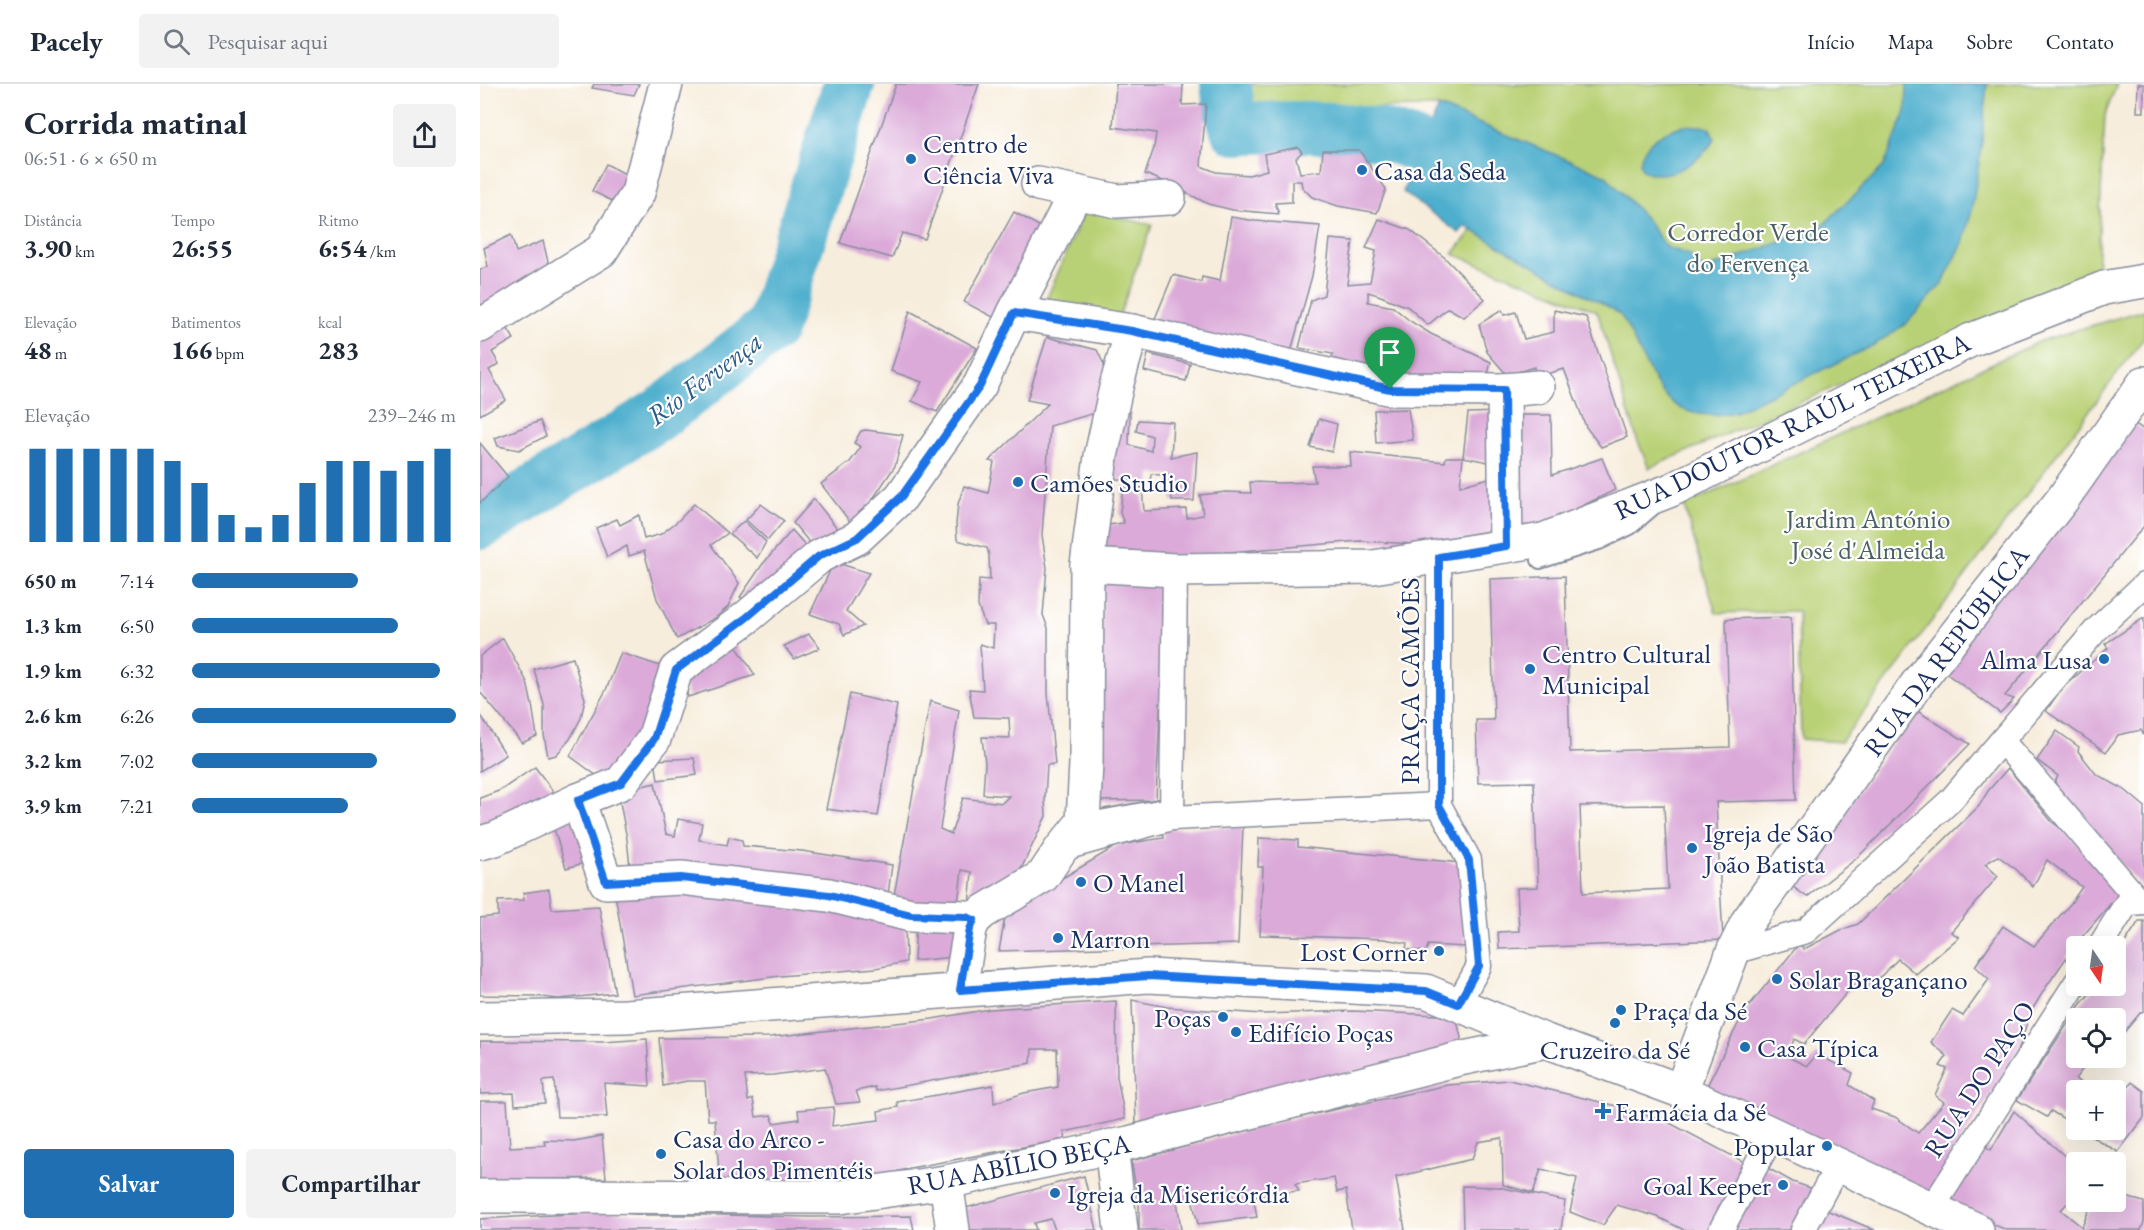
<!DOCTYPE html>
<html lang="pt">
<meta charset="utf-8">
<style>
:root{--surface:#fff;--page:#f2f2f3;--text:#1f2937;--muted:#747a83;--line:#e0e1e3;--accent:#1f6fb2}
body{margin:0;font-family:"EB Garamond",serif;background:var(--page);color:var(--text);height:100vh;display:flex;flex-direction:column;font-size:22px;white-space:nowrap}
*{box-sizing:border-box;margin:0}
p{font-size:20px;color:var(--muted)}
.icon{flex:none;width:33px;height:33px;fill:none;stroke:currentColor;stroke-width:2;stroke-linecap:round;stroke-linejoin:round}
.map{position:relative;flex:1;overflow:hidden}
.side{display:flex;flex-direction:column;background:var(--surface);width:480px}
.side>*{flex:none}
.needle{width:39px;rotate:167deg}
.fabs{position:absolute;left:1586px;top:852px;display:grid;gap:12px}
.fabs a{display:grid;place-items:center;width:60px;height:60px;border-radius:6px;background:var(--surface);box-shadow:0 6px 24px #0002;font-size:30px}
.pin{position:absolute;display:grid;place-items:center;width:51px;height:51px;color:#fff;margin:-62px -26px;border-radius:50% 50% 50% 0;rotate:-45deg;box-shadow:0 0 6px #0007}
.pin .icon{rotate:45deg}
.round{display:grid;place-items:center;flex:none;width:63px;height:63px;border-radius:6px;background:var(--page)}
.summary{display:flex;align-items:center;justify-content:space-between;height:102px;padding:0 24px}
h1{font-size:33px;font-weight:700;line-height:45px}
.stats{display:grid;grid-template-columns:repeat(3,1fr);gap:9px;height:102px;padding:6px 24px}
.stats div{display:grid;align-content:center}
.stats b{font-size:26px;font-weight:700}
.stats small{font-size:16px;font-weight:400}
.stats p{font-size:16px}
.chart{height:168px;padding:12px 24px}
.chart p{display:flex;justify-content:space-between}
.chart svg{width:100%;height:108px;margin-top:6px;stroke:var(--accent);stroke-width:6}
.action{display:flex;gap:12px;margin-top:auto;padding:12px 24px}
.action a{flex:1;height:69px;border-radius:6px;background:var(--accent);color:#fff;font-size:24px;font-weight:700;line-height:69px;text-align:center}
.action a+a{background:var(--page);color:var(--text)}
ul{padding:0 24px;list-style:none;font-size:20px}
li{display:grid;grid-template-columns:96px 72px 1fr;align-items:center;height:45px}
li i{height:15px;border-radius:8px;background:var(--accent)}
header{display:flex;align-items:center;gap:36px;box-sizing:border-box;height:84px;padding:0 30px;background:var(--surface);border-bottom:2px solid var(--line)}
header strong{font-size:28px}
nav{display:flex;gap:33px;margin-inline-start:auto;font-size:21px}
.search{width:420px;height:54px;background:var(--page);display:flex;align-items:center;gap:15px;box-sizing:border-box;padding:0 21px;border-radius:6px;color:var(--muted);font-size:22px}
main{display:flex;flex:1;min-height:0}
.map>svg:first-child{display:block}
.green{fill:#b9d176;stroke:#6a806a;stroke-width:1.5}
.water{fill:#4eafcd;stroke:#346f96;stroke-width:1.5}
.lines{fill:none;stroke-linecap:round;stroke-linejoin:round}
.river{stroke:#4eafcd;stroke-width:52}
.building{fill:#dbaad9;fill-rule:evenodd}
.service-casing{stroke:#898e9d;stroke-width:20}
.pedestrian-casing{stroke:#898e9d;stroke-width:27}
.minor-casing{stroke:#898e9d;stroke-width:36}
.service{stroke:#fff;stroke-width:16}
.pedestrian{stroke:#fff;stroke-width:24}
.minor{stroke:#fff;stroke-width:33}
.route-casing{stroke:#fff;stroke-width:12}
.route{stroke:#1a73e8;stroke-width:8}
.poi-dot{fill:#1f6fb2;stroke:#fff;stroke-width:2}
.labels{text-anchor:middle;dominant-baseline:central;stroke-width:4.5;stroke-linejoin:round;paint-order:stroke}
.poi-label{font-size:27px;fill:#1b2f5e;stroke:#fff;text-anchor:start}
.park-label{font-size:27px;fill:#4a6065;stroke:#fff}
.street-label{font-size:27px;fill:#1b2f5e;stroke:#fff}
.water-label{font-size:28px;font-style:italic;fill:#2d5c85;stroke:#fff}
</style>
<header>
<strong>Pacely</strong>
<div class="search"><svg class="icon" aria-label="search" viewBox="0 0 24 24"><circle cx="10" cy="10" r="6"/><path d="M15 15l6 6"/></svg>Pesquisar aqui</div>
<nav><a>Início</a><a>Mapa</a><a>Sobre</a><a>Contato</a></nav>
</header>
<main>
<section class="side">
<div class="summary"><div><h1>Corrida matinal</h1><p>06:51 · 6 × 650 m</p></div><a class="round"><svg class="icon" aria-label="share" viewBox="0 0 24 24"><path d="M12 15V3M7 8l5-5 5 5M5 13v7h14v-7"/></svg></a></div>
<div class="stats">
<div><p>Distância</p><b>3.90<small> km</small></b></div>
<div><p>Tempo</p><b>26:55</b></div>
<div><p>Ritmo</p><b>6:54<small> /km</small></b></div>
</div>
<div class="stats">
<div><p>Elevação</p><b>48<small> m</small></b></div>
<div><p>Batimentos</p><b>166<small> bpm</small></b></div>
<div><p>kcal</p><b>283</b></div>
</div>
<div class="chart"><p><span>Elevação</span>239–246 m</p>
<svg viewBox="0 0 160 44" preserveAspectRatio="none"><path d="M5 44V6M15 44V6M25 44V6M35 44V6M45 44V6M55 44V11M65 44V20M75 44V33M85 44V38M95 44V33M105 44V20M115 44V11M125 44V11M135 44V15M145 44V11M155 44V6"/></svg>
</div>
<ul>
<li><b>650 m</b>7:14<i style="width:63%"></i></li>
<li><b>1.3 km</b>6:50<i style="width:78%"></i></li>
<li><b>1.9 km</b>6:32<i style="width:94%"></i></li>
<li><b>2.6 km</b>6:26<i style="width:100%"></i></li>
<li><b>3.2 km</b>7:02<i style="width:70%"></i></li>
<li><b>3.9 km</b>7:21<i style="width:59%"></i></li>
</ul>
<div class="action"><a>Salvar</a><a>Compartilhar</a></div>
</section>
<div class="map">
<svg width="1664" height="1146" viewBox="0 0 1664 1146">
<rect width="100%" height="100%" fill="#fff"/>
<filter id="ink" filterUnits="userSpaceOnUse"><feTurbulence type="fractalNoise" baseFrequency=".0167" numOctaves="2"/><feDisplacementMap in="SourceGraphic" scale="12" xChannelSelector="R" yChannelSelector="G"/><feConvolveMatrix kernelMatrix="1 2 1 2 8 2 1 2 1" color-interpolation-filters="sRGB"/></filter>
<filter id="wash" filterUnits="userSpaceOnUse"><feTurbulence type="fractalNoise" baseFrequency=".008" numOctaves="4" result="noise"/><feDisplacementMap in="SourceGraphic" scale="24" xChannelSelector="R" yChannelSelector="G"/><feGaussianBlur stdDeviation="1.35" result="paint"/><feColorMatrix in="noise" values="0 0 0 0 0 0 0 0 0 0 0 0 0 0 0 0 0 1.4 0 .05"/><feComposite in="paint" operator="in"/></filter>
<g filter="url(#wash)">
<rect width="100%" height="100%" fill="#f7eddc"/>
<g class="green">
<polygon points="767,0 1637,0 1625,31 1617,189 1169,384 1157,355 1117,227 973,170 1058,64 959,23 767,25"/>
<polygon points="605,126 672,141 639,232 564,221"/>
<polygon points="1664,226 1664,254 1361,658 1321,655 1318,527 1236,529 1204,422 1563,256"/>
</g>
<g class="water">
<polygon points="733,0 757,0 759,18 772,36 778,32 783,43 783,52 739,49"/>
<path d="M1427,0H1507L1502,57L1492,126L1483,159L1462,200L1427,239L1394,261L1255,328C1189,342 1178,304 1153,255C1149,248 1145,236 1140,231C1132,223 1111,214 1100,208C1062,186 1024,164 985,142L979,149L923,108L940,64L959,23L1125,91L1167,136L1186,163L1210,171L1216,182L1226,185L1341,143L1404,82L1426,27Z"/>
<path d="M1204,41L1229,43L1235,55C1220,77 1190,99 1162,86L1160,79C1163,57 1184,47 1204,41Z"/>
</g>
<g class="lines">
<g class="river">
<path d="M746,0L749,23L756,45C803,42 852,41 898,50C935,57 970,79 1003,95"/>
<polyline points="0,440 181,329 292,243 369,0"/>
</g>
</g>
<g id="blocks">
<g class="building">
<polygon points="114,0 159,0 154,11 112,4"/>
<polygon points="416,0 499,0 445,155 422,149 412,174 360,159"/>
<polygon points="636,0 703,0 702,21 726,20 721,82 736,88 769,91 787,86 784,70 818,63 822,68 816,74 820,89 841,87 843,66 879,66 906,105 897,129 858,122 832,113 822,103 821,97 812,97 812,118 795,119 799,130 753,126 728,120 688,99 665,90 674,64 676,49 633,43"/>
<polygon points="1658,0 1664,0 1664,28 1657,28"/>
<polygon points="126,80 155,95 142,122 112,107"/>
<polygon points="534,128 564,145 515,234 484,218"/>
<polygon points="751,133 775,137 840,142 832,192 810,271 672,242 693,191 721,198 722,193 740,197"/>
<polygon points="899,135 930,146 964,173 1005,215 984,233 968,224 948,241 928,223 898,211 888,208 888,218 913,223 930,237 951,250 1011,278 1007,294 967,299 850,280 853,270 819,264 831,216 844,211 850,155 873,157 867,200 890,198 896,167 886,164"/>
<polygon points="31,151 36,168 63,157 71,190 0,227 0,186 8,182 4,164"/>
<polygon points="1022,226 1024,231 1036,228 1044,255 1074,248 1074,226 1106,233 1147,353 1121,363 1106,343 1084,285 1055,293 1054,283 1027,291 1007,268 999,240"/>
<polygon points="430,227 497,264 457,328 432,317 442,298 411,287"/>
<polygon points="26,242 34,255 12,268 19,280 9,286 26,316 0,331 0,256"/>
<polygon points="567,253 617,266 626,285 615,329 570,342 562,451 567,484 563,531 568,544 568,610 575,680 567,681 565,715 566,732 541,785 524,803 489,822 492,788 482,786 477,828 412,822 450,617 479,626 460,745 471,750 483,714 522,719 529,712 503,710 505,679 502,653 530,654 529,634 494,633 489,605 503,606 500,560 513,564 514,541 505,541 498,522 499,495 510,496 509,471 507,464 477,456 476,440 478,420 484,402 508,409 514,378 509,377 568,320 547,316"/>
<polygon points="668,270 710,280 706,297 664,287"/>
<polygon points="638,325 650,328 649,361 671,367 672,352 656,347 658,336 693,338 691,373 717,368 714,417 692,417 690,392 671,390 670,400 630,394"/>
<polygon points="928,325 933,356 896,359 894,326"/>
<polygon points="1021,328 1018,380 983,373 988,329"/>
<polygon points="1032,331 1071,331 1072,391 1122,374 1135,406 1094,426 1031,451"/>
<polygon points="839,335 857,340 852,368 830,363"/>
<polygon points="1650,336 1664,346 1664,442 1525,612 1534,615 1520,629 1459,584"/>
<polygon points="60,337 66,352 39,366 18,362 15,354"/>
<polygon points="386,346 423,351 415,382 374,443 341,400 370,378 381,363 374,359 381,347"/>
<polygon points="0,359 28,393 0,419"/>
<polygon points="870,368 965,378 966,373 983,373 980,402 1016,392 1021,453 935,460 880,457 630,478 621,442 644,439 640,429 643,402 662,404 664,427 706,425 707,434 723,431 720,411 746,408 771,409 770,398 800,399 835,398 832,382 871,382"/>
<polygon points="334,415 361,449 335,465 313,439"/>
<polygon points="214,420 248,449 231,461 259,499 248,523 235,534 197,555 177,515 164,467 149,472 147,462 127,473 116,444 137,435 140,441 159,431 164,455 181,450 199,436"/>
<polygon points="281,420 304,437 288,456 266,436"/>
<polygon points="264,437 286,458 277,474 250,450"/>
<polygon points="312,446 331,468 272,520 260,513 282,481"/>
<polygon points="354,478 389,489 366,527 383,542 364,551 359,540 330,530"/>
<polygon points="624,492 686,493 676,716 614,717"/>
<path d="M1085,492L1090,668L1250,663L1246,535L1311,533L1316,716L1236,718L1243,856L1019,865L1018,848L1039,847L1037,804L1058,803L1054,698L998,699L996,636H1014L1010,495ZM1184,721L1188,805L1103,809L1100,722Z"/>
<polygon points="1664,534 1664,652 1661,646 1638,651 1626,668 1566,627 1581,605 1628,564 1625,560"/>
<polygon points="329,550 340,564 314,575 304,562"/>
<polygon points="23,554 47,598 52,621 57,652 42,659 0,608 0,572"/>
<polygon points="251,554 275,591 208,613 203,593"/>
<polygon points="141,569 186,584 165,645 124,697 90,672 126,606"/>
<polygon points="93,574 105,615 101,634 90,655 76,671 68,673 64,651 64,621 54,585"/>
<polygon points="370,610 417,621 398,732 346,725"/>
<polygon points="1436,626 1490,660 1377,774 1327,813 1312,802"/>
<polygon points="0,630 26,671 0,687"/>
<polygon points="1577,647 1599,663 1598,667 1616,690 1645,706 1664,722 1664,804 1588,725 1575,698 1578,692 1557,676"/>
<polygon points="214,674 217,691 178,696 175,676"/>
<polygon points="55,683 81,718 0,750 0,714 21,706"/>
<path d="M1528,684L1572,738L1586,748L1643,805L1596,860L1566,903L1550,929L1540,961L1530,981L1474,1067L1450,1115L1225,1006L1264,928L1319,860L1324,865L1361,846L1378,840L1499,722L1508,707ZM1518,772L1537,786L1553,803L1567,776L1602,803L1591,819L1554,862L1523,842L1495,882L1509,895L1483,932L1472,926L1451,958L1467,972L1460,982L1467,985L1455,1011L1464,1018L1438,1049L1415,1033L1391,1025L1394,1017L1369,1001L1373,989L1337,970L1327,982L1308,973L1314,955L1324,960L1373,901L1385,908L1418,875L1436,890L1479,853L1471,848L1518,792L1505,780Z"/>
<polygon points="175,699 186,750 195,752 198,735 222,739 219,756 247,761 249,753 262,756 263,762 322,767 412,781 407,818 151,792 147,755 138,708"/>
<polygon points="99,724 115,776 86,784 72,738"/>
<polygon points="763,743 758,860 519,867 525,833 543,814 586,792 638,761 684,754 682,745"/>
<polygon points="779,754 818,756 818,763 982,779 986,863 948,861 946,868 926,865 927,859 904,855 780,851 783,783 778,783"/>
<polygon points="203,799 425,834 426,878 396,884 300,892 152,911 134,804"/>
<polygon points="69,805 72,825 119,822 135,909 79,915 54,912 0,911 0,834 18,832 18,817 44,816 43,809"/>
<polygon points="484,836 483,872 434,877 436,838"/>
<polygon points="1659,837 1664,837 1664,927 1661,928 1635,959 1635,934 1596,934 1596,974 1611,974 1595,995 1612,1006 1596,1006 1596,1042 1571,1027 1567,1033 1537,1016 1600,921 1616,902 1635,902 1635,874"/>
<polygon points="652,916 687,923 782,930 873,927 958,931 977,936 981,954 977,964 750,1016 656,1040"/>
<path d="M636,917L637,993L645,1035L584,1048L586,1055L430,1084L409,1090L240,1102L235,1036H228L225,997H207L183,1002L179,954L290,953L452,935L510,925ZM552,965H577L578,1003L544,1009L514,1019L513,1001L417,1018L418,1023L398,1027L399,1036L352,1042L354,1023L318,1026L319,1035L294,1039L291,1031L276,1033L273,1015L268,1017L265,992L293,991L345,984L356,1020L380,1018L376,1007L395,1003L396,1007L551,979Z"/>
<polygon points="167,955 170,1002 124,999 127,1033 77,1033 74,996 63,997 65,1019 35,1021 34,1009 0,1010 0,957 123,958"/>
<polygon points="1029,996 1145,1024 1182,1035 1268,1080 1234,1146 1204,1146 1178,1133 1137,1121 1123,1141 1090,1128 1097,1094 1061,1085 1053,1109 1023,1101 1022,1054 998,1058 992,1075 916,1093 925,1146 872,1146 866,1106 857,1108 854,1094 815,1100 819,1107 773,1112 777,1133 718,1140 712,1114 697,1116 701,1146 659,1146 659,1120 651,1077 802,1037 968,1001"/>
<polygon points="1652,998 1664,1007 1664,1034 1638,1068 1601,1046 1635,1046 1635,1022"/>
<polygon points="0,1017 27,1017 30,1063 65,1061 64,1056 94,1057 122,1052 126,1094 0,1096"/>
<polygon points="1534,1027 1596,1082 1596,1110 1581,1126 1602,1143 1612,1118 1635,1118 1635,1110 1664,1118 1664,1138 1661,1146 1527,1146 1461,1119 1502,1060 1511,1066"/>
<polygon points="1282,1081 1313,1098 1333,1105 1327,1118 1395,1146 1248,1146"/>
<polygon points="604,1092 617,1146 575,1146 571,1135 554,1139 556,1146 484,1146 478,1126"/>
<polygon points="982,1102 1018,1103 1085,1117 1081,1146 983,1146"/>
<polygon points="130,1128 165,1131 243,1131 331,1133 431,1132 434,1146 0,1146 0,1135"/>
</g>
</g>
</g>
<g filter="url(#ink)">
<use href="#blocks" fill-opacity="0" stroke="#898e9d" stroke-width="1.5"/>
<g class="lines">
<g class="service-casing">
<g id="service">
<polyline points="1060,476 1119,457 1150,442 1171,424"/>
<polyline points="603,738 679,724"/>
</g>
</g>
<g class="pedestrian-casing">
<g id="pedestrian">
<polyline points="959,473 959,721 989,776 999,882 978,920"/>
<polyline points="1522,657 1660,818"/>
<polyline points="692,734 695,486"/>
<polyline points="581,765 692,734 959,721"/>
<polyline points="1620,862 1647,819 1664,818"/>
<polyline points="1253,868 1326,847 1470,717 1616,546 1664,501"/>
<polyline points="1452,1124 1596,899"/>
<polyline points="1241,1146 1293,1050"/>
<polyline points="1323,1146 1358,1081"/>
</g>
</g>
<g class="minor-casing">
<g id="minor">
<polyline points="558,100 637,117 689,114"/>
<polyline points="534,229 652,247 911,305 1024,306 1058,303"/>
<polyline points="0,242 121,167 158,109 186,0"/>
<polyline points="1024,306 1026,462"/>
<polyline points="607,481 621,372 637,299 652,247"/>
<polyline points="98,716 126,798 201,794 349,811 431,831 486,833 494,836"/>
<polyline points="0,759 15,755 98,716 141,699 174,655 196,586 266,534 340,472 377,454 421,413 500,301 534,229 596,108"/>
<polyline points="480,906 490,845 494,836 503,828 563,792 581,765 603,738 606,679 607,481 695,486 893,483 1063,456 1191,406 1491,256 1624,204 1664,197"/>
<polyline points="0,934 146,932 668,892 946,907 1066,957 1201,1007 1497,1146"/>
<polyline points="1201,1007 1253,868 1268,837 1439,597 1582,416 1664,299"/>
<polyline points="631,1062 641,1146"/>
<polyline points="466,1098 473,1146"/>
<polyline points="0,1112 360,1113 466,1098 649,1059 979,975 1066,957"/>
</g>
</g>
<use href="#service" class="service"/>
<use href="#pedestrian" class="pedestrian"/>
<use href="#minor" class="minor"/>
</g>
</g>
<g class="lines" filter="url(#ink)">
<g class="route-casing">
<polygon id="route" points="534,229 652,247 910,305 1024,306 1026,462 959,473 959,721 989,776 999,882 978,920 946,907 668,892 480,906 490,845 494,836 486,833 431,831 349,811 201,794 126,798 98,716 141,699 174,655 196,586 266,534 339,472 377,454 421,413 500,302"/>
</g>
<use href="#route" class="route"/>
</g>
<g class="poi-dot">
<circle cx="431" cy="75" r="6"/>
<circle cx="882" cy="86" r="6"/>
<circle cx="538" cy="398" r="6"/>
<circle cx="1624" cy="575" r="6"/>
<circle cx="1050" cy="585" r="6"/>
<circle cx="1212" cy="764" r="6"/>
<circle cx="601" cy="798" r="6"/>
<circle cx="578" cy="854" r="6"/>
<circle cx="959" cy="867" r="6"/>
<circle cx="1297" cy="895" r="6"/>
<circle cx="1141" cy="926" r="6"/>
<circle cx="743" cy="933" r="6"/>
<circle cx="1135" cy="939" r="6"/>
<circle cx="756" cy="948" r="6"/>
<circle cx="1265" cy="963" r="6"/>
<path d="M1120 1018h6v6h6v6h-6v6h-6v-6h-6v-6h6z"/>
<circle cx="1347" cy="1062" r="6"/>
<circle cx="181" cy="1070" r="6"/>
<circle cx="1303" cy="1101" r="6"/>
<circle cx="575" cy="1109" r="6"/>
</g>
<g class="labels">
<g class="poi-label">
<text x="443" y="59">Centro de<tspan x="443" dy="31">Ciência Viva</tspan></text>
<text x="894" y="86">Casa da Seda</text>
<text x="550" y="398">Camões Studio</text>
<text x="1062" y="569">Centro Cultural<tspan x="1062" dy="31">Municipal</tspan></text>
<text x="1612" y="575" text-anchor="end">Alma Lusa</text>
<text x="1224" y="748">Igreja de São<tspan x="1224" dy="31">João Batista</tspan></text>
<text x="613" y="798">O Manel</text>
<text x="590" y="854">Marron</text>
<text x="947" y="867" text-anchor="end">Lost Corner</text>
<text x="1309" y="895">Solar Bragançano</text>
<text x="1153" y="926">Praça da Sé</text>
<text x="731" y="933" text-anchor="end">Poças</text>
<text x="768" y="948">Edifício Poças</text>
<text x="1277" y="963">Casa Típica</text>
<text x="1135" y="965" text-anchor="middle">Cruzeiro da Sé</text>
<text x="1135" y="1027">Farmácia da Sé</text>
<text x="193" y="1054">Casa do Arco -<tspan x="193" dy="31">Solar dos Pimentéis</tspan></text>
<text x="1335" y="1062" text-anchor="end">Popular</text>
<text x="1291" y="1101" text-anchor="end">Goal Keeper</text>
<text x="587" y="1109">Igreja da Misericórdia</text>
</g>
<g class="park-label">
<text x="1268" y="147">Corredor Verde<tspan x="1268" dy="31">do Fervença</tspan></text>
<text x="1388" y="434">Jardim António<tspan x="1388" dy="31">José d'Almeida</tspan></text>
</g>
<g class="street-label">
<text transform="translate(1312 342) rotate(-26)">RUA DOUTOR RAÚL TEIXEIRA</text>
<text transform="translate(1466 567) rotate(-53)">RUA DA REPÚBLICA</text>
<text transform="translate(929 597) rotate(-90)">PRAÇA CAMÕES</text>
<text transform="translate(1499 995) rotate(-57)">RUA DO PAÇO</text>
<text transform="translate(539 1080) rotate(-11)">RUA ABÍLIO BEÇA</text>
</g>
<g class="water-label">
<text transform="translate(224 294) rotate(-37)">Rio Fervença</text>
</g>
</g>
</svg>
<div class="fabs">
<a><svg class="needle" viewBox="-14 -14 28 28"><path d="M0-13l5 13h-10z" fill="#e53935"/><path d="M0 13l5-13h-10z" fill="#747a83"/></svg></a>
<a><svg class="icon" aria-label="locate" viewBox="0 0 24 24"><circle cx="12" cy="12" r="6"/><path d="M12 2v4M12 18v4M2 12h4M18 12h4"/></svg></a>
<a>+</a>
<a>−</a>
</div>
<div class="pin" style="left:910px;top:305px;background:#1e9e55"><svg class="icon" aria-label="arrive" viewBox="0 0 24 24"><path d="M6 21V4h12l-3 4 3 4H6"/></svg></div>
</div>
</main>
